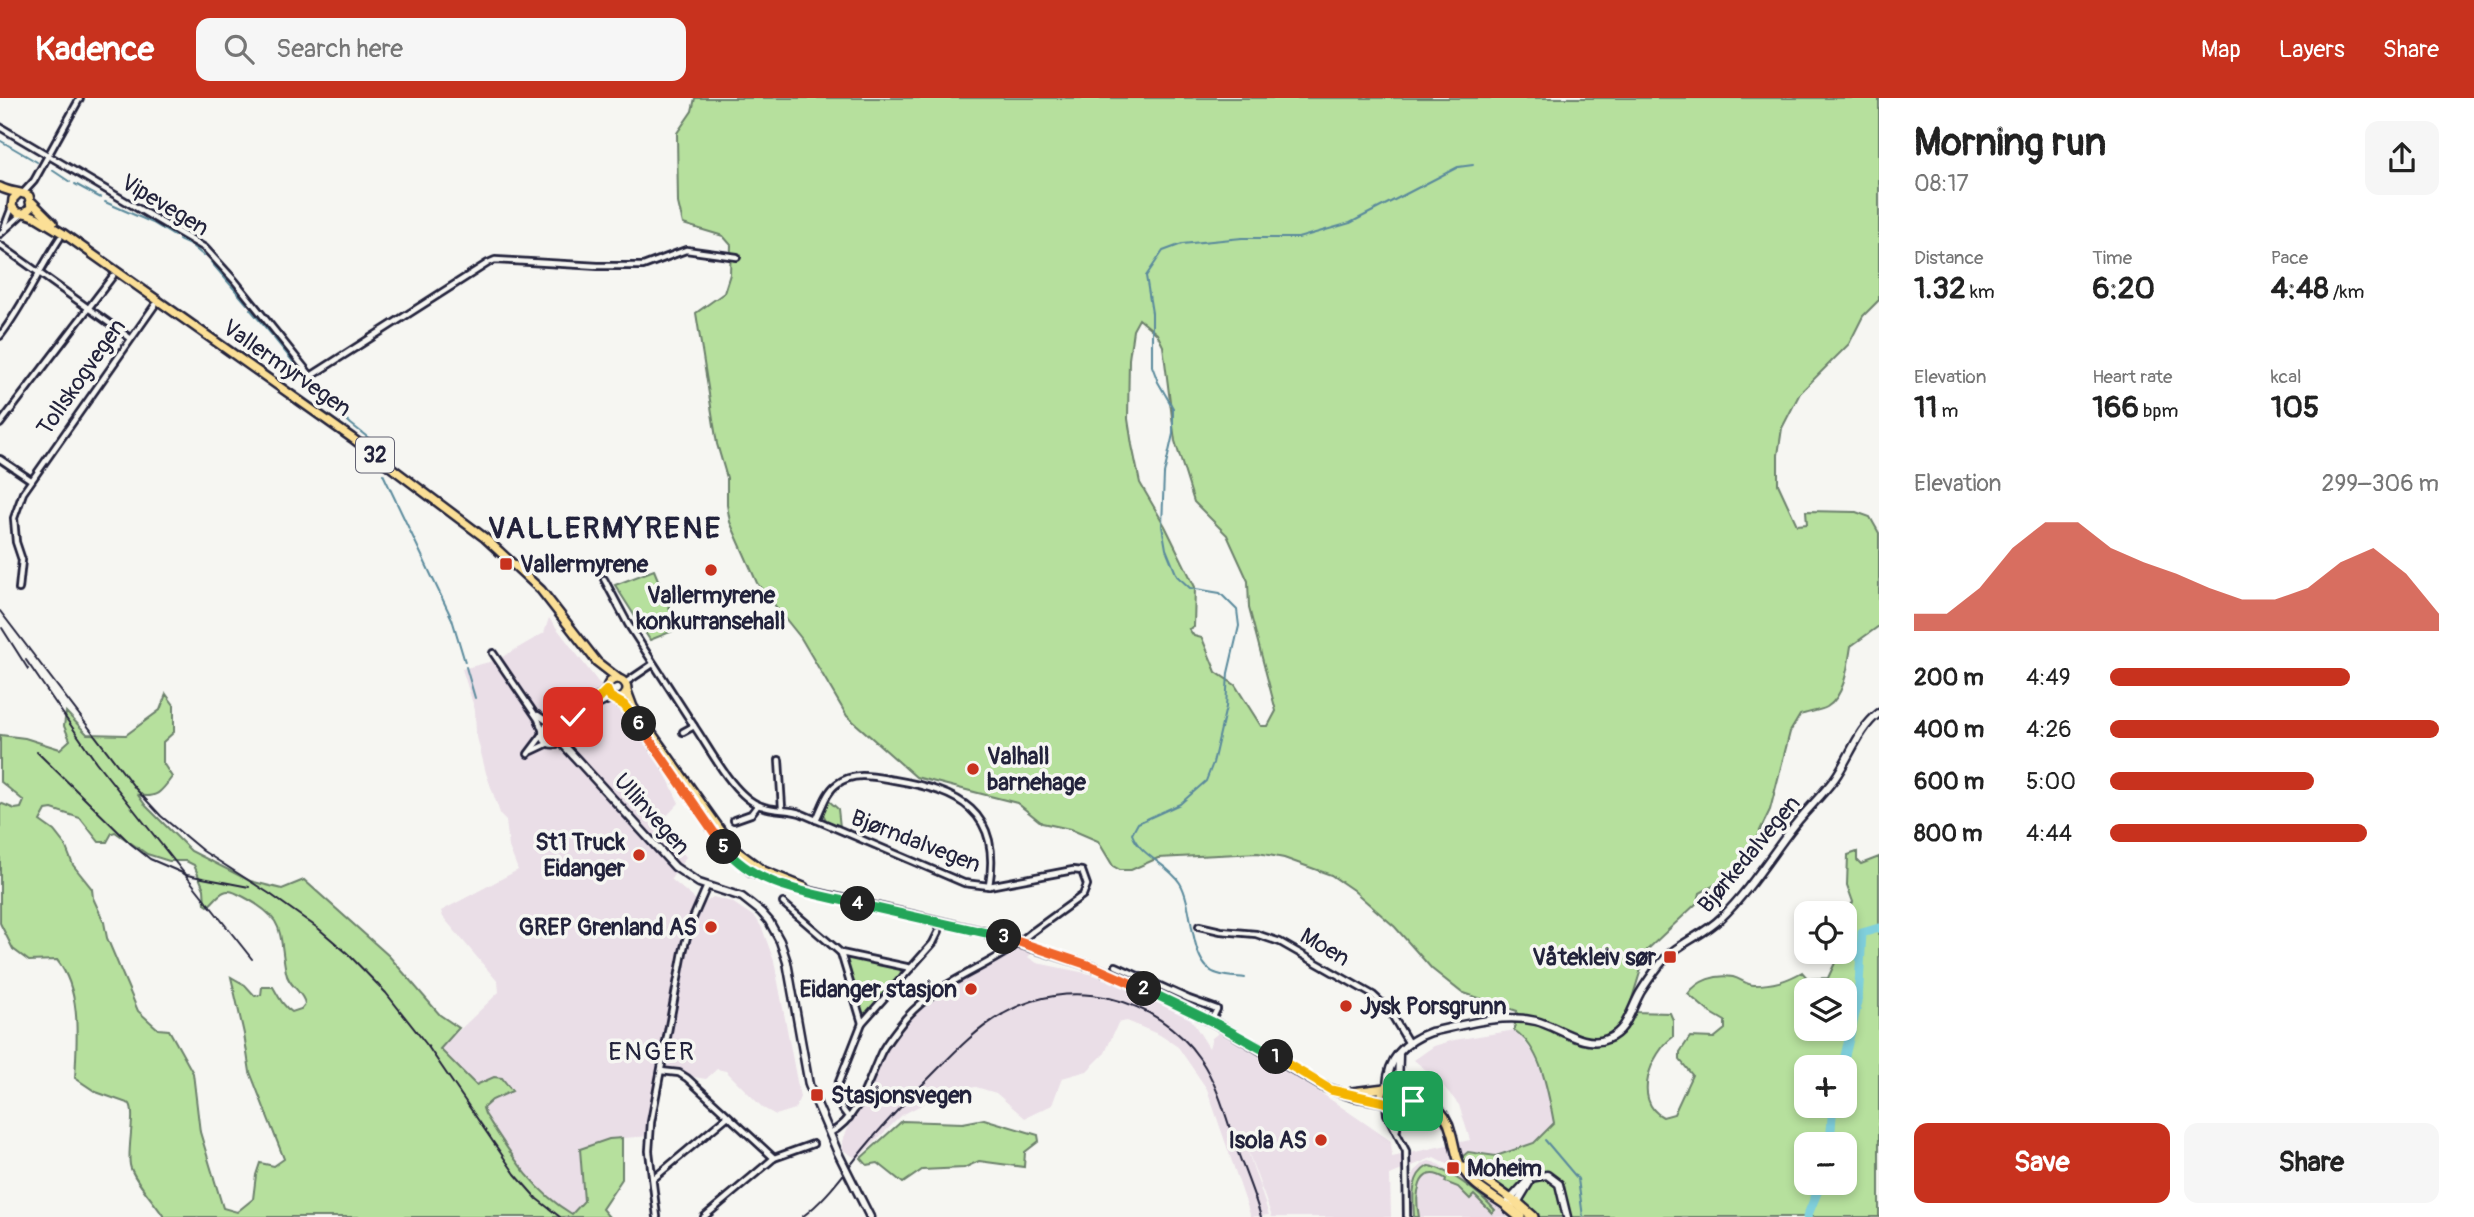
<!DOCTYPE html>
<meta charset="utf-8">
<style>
:root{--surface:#fff;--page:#f6f6f6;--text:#222;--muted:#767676;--accent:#c8321e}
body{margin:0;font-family:Pangolin,sans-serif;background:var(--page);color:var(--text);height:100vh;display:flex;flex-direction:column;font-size:26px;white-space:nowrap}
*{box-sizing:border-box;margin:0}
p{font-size:23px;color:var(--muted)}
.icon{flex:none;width:38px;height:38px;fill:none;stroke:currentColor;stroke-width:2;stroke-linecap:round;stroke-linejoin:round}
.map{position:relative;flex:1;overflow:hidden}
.drawer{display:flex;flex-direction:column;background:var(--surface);width:595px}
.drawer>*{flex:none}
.fabs{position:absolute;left:1794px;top:803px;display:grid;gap:14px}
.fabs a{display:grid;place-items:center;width:63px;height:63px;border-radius:14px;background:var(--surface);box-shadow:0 4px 10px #0003;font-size:35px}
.pin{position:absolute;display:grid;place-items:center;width:60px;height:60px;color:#fff;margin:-30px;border-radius:14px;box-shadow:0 4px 10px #0006}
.km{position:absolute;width:35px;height:35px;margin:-18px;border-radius:50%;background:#222;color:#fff;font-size:19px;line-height:35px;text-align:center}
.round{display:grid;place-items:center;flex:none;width:74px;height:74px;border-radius:14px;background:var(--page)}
.headline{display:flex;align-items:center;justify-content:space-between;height:119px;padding:0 35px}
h1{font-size:38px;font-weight:800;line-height:52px}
.metrics{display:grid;grid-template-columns:repeat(3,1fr);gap:10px;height:119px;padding:7px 35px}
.metrics div{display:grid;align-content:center}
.metrics b{font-size:30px;font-weight:800}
.metrics small{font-size:19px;font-weight:400}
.metrics p{font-size:19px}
.chart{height:196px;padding:14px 35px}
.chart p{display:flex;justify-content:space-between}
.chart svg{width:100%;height:126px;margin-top:7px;fill:var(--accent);opacity:.7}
.action{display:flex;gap:14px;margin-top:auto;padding:14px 35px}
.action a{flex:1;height:80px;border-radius:14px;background:var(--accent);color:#fff;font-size:28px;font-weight:800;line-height:80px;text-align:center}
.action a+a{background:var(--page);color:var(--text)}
ul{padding:0 35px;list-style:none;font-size:23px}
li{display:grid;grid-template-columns:112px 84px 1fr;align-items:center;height:52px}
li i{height:18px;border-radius:9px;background:var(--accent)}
header{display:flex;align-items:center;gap:42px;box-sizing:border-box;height:98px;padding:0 35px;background:var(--accent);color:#fff}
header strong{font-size:33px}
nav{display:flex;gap:38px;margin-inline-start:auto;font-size:24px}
.search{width:490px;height:63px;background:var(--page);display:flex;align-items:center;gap:18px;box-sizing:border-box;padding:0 24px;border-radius:14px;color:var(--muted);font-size:26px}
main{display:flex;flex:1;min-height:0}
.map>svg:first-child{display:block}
.built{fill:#eadee7}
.green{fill:#b6e09d;stroke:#6c816c;stroke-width:2;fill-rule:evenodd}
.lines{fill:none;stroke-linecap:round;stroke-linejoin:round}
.stream{stroke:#5a8a9c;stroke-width:2}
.river{stroke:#80d0dc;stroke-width:9}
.street-casing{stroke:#22223b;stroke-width:10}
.secondary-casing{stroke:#22223b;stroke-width:11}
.primary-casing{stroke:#22223b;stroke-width:12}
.highway-casing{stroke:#22223b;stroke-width:14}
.street{stroke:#f6f6f2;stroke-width:4.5}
.secondary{stroke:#f6f6f2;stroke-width:6}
.primary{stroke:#fbdf96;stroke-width:7}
.highway{stroke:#fbdf96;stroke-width:9}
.rail{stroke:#22223b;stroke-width:2}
.street-bridge-casing{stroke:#22223b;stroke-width:10;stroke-linecap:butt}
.secondary-bridge-casing{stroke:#22223b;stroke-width:11;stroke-linecap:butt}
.street-bridge{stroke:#f6f6f2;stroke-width:4.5}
.secondary-bridge{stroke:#f6f6f2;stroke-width:6}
.split-1-casing{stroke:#fff;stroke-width:14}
.split-2-casing{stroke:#fff;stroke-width:14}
.split-3-casing{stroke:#fff;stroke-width:14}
.split-4-casing{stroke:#fff;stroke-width:14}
.split-5-casing{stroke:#fff;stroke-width:14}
.split-6-casing{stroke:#fff;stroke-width:14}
.split-7-casing{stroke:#fff;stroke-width:14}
.split-1{stroke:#f5b400;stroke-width:9}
.split-2{stroke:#22a559;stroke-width:9}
.split-3{stroke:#f0652b;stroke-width:9}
.split-4{stroke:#22a559;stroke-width:9}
.split-5{stroke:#22a559;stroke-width:9}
.split-6{stroke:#f0652b;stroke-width:9}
.split-7{stroke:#f5b400;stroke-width:9}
.poi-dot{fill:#c8321e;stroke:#f6f6f2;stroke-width:2.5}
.labels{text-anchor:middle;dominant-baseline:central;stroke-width:7;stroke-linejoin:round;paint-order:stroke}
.shield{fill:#f6f6f2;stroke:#626272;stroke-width:2}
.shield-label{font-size:21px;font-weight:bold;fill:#22223b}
.street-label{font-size:23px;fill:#22223b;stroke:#f6f6f2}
.poi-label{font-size:23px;font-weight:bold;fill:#22223b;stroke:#f6f6f2;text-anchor:start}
.quarter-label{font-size:26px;letter-spacing:2px;fill:#22223b;stroke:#f6f6f2}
.district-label{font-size:30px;font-weight:bold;letter-spacing:2px;fill:#22223b;stroke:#f6f6f2}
</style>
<header>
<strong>Kadence</strong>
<div class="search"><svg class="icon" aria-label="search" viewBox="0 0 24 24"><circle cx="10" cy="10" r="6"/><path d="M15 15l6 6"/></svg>Search here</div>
<nav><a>Map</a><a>Layers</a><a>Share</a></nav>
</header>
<main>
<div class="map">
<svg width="1879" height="1119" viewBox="0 0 1879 1119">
<rect width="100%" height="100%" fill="#f6f6f2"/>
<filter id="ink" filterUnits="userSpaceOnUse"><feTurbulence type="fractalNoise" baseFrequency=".0143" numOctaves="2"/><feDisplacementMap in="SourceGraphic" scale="14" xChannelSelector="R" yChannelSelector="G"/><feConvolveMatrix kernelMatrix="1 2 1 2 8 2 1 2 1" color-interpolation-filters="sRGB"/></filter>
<g filter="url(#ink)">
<g class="built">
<polygon points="549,520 661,666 679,705 660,725 686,759 671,781 702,807 713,799 732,804 756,820 762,830 774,863 800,999 795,1011 776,1017 763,1010 726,973 717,971 706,981 676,976 666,977 662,982 651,1038 609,1041 580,1051 584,1104 571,1116 538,1090 515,1061 485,1016 483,1010 492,1002 511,993 482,984 477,987 440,951 499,894 498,884 443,819 441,813 518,772 509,749 506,723 501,718 486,675 476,635 475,612 462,571 497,562 544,535"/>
<polygon points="1016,849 1032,855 1028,859 1037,865 1100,878 1189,918 1209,950 1212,940 1221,933 1270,960 1391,1043 1392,1059 1470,1042 1459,1007 1441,985 1414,962 1434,948 1454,942 1516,932 1534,956 1546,986 1554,1025 1534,1045 1496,1058 1468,1054 1451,1068 1434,1059 1390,1077 1391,1119 1272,1119 1244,1042 1269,1117 1251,1119 1207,991 1178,949 1160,937 1127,923 1118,925 1105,955 1087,973 1062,980 1052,1007 1025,1020 996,995 976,989 948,993 902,1017 857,1061 843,1052 842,1043 887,952 915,916 948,892 1016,852"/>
<polygon points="1429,1063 1436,1065 1478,1090 1517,1119 1417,1119 1410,1108 1410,1087 1414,1074 1424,1065"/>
</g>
<g class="green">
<path d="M695,0H1879V202L1863,218L1849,246L1800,295L1782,330L1778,357V386L1797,427L1807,426L1806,413L1856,414L1870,419L1879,435V528L1851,548C1848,567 1845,598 1827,609C1820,613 1808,614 1800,617L1790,634L1770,712L1750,753L1724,782L1700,795L1698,804L1647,852L1630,907L1634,914L1670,915L1673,922V939C1651,955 1632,1003 1663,1019L1674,1016L1692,977L1680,962V954L1690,939L1714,940L1725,931V923L1708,913L1688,896C1698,882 1716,876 1733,879C1741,881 1746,887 1754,887C1773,887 1786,883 1802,874L1808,881L1828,880L1840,854H1844L1845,815L1853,804L1847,787L1848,757L1857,754V762L1861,766L1879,759V1119H1525L1497,1092L1451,1068L1468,1054L1496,1058L1534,1045L1554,1025C1548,995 1542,950 1514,932L1517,913L1461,894L1432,871L1395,829L1353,792L1331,777L1284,760L1258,755L1158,760L1131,772H1120L1113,768L1098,743L1070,731L1042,725L1017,705L916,679L847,618L801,540L757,485L730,424L727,407V380L717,346L696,215L724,195L730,176L731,147L723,138L683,126L678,105L677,35L692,13ZM1139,221L1157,236L1163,248L1175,343L1194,404L1227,437L1248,483L1249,510L1276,613L1268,628H1261L1235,587L1216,574L1202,540L1194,538L1189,531L1194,529L1195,489L1165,428L1140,385L1132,347L1128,321L1129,261L1133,232ZM1806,892H1844V931H1806ZM1806,970H1844V1008H1806ZM1806,1046H1844V1085H1806Z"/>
<polygon points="654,472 678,531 650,542 615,487"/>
<path d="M166,596L174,607V634L163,644V665L172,679C162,693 157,701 138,697L146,708L191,753L250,783L282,791L304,782L389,858L440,917L459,930L440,951L476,987L494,979L502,980L512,993L492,1002L483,1010L485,1016C509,1053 532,1093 572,1116L584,1103L580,1051L609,1041L622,1040V1081L602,1111L609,1119H164C156,1106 132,1080 130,1067C127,1050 136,1016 130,1006L96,994L75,980C77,942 82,893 57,862L29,863L13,851L0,825V705L15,711L21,710L24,703L0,683V637L25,640L60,651L70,642L64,628L66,614L87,636L126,637L160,612ZM52,711L80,720L99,744H107L112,735L115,734L147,756L169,763H186L194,767L204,791L205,806L208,808C214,804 217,797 224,794C231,791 237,796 244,799C287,822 278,833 286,874C288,888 303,893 305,906L301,911L292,914C282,907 279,899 273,889H262L261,897L255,898L245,887L231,879L244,936L250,974L284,1061L274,1068L260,1065L256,1077L253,1101L237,1114L223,1110L200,1034L193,975L169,932L158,931L138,913L107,840L104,824L93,800L92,791L73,767L65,747L54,733L40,723L46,712Z"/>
<polygon points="829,703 838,711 840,729 827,724 823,716"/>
<polygon points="851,859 901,870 900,879 868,917 862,914 845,866 847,861"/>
<polygon points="984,1021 1038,1037 1039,1043 1025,1054 1024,1069 979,1063 964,1070 922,1072 903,1085 878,1065 867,1067 861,1060 902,1023 963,1025"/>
<path d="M1428,1068C1448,1070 1482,1097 1495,1112L1492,1115L1474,1097L1470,1101L1458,1089L1445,1084L1446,1081C1417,1063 1415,1099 1419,1119H1414C1413,1101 1410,1078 1428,1068Z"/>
</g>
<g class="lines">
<g class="stream">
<polyline points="1,43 37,64"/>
<polyline points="52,72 70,84"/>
<polyline points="75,86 101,100"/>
<polyline points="105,104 153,125 174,138"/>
<polyline points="179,142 192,148 204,158"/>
<polyline points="211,164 247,206"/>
<polyline points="250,211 272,237"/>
<polyline points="274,240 295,266"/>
<polyline points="298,269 307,282"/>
<polyline points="309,286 351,326 381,350"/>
<polyline points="383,376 452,521 465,564"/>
<polyline points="466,569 475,600"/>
<path d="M1245,880C1236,879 1226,879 1218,876C1188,868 1195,810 1180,785C1167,765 1141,759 1132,736L1138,725L1180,706L1206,683L1213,665L1226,609L1228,575L1239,528L1237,512L1220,495L1190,490L1177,478L1166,451L1162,428L1164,376L1173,336V310L1158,284L1152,268V215L1146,178L1163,153L1182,146L1242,140H1298L1350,125L1458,69L1473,67"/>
<polyline points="1545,1042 1578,1081 1583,1119"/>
</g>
<g class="river">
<polyline points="1842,970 1858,904 1862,835 1879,830"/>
<polyline points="1830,1046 1832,1018 1835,1008"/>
<polyline points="1807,1119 1821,1085"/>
</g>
<g class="street-casing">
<g id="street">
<polyline points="0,29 205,150 235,183 311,278 488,165 495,162 598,168 643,168 686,152 737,159"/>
<polyline points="23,95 34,83 80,0"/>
<polyline points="4,130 12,109"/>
<polyline points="0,136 22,116"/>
<polyline points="0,147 130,240"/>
<path d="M0,238C23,208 39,172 60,140"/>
<polyline points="0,326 113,178"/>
<polyline points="0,361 31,382"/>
<polyline points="604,481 628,526 694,628"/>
<polyline points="19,491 22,462 16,444 14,420 23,395 155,207"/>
<polyline points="493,555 538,621 543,634"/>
<polyline points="625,585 653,566"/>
<polyline points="538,617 551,626"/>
<path d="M683,634L694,628C710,651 734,699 761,708C774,713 787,711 800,715L964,785L989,788L1073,772L1082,773L1087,787L1083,797L1032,834"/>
<polyline points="532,653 549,645"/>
<polyline points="528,656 543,636"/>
<polyline points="779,662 782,710"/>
<polyline points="734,722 751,716 758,707"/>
<path d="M816,722C822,710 826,694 837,686C854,673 876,679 894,682C959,693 1002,713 989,788"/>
<polyline points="783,805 841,855 911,870"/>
<polyline points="1199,828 1221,833 1256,836 1280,844 1373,897 1389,912 1408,944"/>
<polyline points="841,855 862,925"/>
<polyline points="1116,868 1189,901 1217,911 1211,923"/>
<polyline points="661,973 679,975 687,980 774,1060"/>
<polyline points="1386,1006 1387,1016 1406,1053 1407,1119"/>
<polyline points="849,1020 837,1004 835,994 862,925 933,845 939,833"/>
<polyline points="1397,1031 1397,1006"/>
<path d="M830,1035C859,1020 868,983 881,955C887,943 897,931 906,920C934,888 975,874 1009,852"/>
<polyline points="653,1081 727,1019"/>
<polyline points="657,1119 649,1053 651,1024 683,854 690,827 707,788"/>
<polyline points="704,1119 774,1060 813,1046"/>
</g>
</g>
<g class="secondary-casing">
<g id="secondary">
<polyline points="587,609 606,592"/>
<circle cx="553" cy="636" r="10"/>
<path d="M563,636C572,620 595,607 612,600"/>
<polyline points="560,643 675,769 699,785 742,799 761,814 769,823 780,843 787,864 809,987 838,1055"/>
<path d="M1387,988C1388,960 1405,943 1431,934C1464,927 1502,915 1536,923C1557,928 1585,951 1607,941C1627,933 1630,913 1640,895C1646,885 1654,874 1661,865C1677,845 1703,838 1721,820C1747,795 1768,762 1790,733C1804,714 1821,699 1835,680C1850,659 1858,631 1879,615"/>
<polyline points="1398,989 1399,957"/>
<polyline points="855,1089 870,1119"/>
<polyline points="1509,1103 1530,1080 1547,1077 1559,1086 1567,1119"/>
<polyline points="1513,1106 1517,1105 1529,1085"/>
</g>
</g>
<g class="primary-casing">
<g id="primary">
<path d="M0,89C10,95 20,93 29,98L31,109L25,115H18L12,109L13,101L18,96"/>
<polyline points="32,104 53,125"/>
<polyline points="25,115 36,119 64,136 352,340 485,440 541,492 597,564 619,581"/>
<circle cx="617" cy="591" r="10"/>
<polyline points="627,593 633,609 734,751 764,773 804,789"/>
<polyline points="615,601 628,610 729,755 752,774 787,788 980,833 1094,869 1150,893 1217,926 1324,989 1351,998 1384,1004"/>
<circle cx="1392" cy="997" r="10"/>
<path d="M1400,991C1423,994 1446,1011 1451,1034C1455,1046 1455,1059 1462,1070C1472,1088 1492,1097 1508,1109"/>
<polyline points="1352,994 1385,990"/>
<polyline points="1400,1005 1420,1004 1435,1009"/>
<polyline points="1466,1069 1517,1105"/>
</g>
</g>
<g class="highway-casing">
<g id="highway">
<polyline points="1517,1105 1533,1119"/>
<polyline points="1508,1109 1520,1119"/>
</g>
</g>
<use href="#street" class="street"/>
<use href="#secondary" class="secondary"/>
<use href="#primary" class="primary"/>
<use href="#highway" class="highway"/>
<g class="rail">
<polyline points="0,513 135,690 161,718 203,753 270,796 319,831 347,855 386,895 427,947 515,1076 537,1101 560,1119"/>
<polyline points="2,530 28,571"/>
<polyline points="26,562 96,664 252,861"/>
<polyline points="37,654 131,746 150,761 187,777 249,789"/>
<path d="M802,1119C828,1100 845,1073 866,1048C885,1025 906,1003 927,982C950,959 974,932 1003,916C1069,877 1157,898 1200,961C1218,987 1226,1019 1236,1049C1244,1072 1254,1095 1261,1119"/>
</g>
<g class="street-bridge-casing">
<polyline id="street-bridge" points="1009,852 1032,834"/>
</g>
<g class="secondary-bridge-casing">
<polyline id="secondary-bridge" points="838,1055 855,1089"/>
</g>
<use href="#street-bridge" class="street-bridge"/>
<use href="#secondary-bridge" class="secondary-bridge"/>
</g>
</g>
<g class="lines" filter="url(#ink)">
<g class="split-1-casing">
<polyline id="split-1" points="1276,959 1331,992 1384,1004 1392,1008 1413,1003"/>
</g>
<g class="split-2-casing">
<polyline id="split-2" points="1144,891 1217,926 1276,959"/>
</g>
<g class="split-3-casing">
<polyline id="split-3" points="1004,839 1094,869 1144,891"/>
</g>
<g class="split-4-casing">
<polyline id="split-4" points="858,806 1004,839"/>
</g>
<g class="split-5-casing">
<path id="split-5" d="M724,749C755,789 812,795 858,806"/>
</g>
<g class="split-6-casing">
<polyline id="split-6" points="639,626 724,749"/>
</g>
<g class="split-7-casing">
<polyline id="split-7" points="573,619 597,602 607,592 610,599 624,607 639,626"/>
</g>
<use href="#split-1" class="split-1"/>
<use href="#split-2" class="split-2"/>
<use href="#split-3" class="split-3"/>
<use href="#split-4" class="split-4"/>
<use href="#split-5" class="split-5"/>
<use href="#split-6" class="split-6"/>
<use href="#split-7" class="split-7"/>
</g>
<g class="poi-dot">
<rect x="499" y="459" width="14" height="14" rx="3.5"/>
<circle cx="711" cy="472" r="7"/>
<circle cx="973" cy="671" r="7"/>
<circle cx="639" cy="757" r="7"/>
<circle cx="711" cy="829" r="7"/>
<rect x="1663" y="852" width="14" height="14" rx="3.5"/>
<circle cx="971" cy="891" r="7"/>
<circle cx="1346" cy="908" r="7"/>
<rect x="810" y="990" width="14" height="14" rx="3.5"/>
<circle cx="1321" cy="1042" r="7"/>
<rect x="1446" y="1063" width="14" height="14" rx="3.5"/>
</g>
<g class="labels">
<rect class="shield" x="356" y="339.5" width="38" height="35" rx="5"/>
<g class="shield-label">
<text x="375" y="357">32</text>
</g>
<g class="street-label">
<text transform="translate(165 107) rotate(31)">Vipevegen</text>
<text transform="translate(287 270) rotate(35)">Vallermyrvegen</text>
<text transform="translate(81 279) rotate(-55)">Tollskogvegen</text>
<text transform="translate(652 716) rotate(48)">Ullinvegen</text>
<text transform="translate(916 743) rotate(21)">Bjørndalvegen</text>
<text transform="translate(1749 756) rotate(-50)">Bjørkedalvegen</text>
<text transform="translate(1325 849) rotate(30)">Moen</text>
</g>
<g class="poi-label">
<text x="520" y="466">Vallermyrene</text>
<text x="711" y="497" text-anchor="middle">Vallermyrene<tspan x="711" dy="26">konkurransehall</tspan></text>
<text x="987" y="658">Valhall<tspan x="987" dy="26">barnehage</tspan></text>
<text x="625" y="744" text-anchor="end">St1 Truck<tspan x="625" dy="26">Eidanger</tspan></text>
<text x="697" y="829" text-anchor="end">GREP Grenland AS</text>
<text x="1656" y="859" text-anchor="end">Våtekleiv sør</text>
<text x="957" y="891" text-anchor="end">Eidanger stasjon</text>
<text x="1360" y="908">Jysk Porsgrunn</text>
<text x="831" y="997">Stasjonsvegen</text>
<text x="1307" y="1042" text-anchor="end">Isola AS</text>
<text x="1467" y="1070">Moheim</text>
</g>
<g class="quarter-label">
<text x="652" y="954">ENGER</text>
</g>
<g class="district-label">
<text x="605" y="430">VALLERMYRENE</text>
</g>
</g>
</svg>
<div class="fabs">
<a><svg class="icon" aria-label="locate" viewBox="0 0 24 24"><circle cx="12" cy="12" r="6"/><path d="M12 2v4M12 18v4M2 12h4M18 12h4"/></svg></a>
<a><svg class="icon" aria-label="layers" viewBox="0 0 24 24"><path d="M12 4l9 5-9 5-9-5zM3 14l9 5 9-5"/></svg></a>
<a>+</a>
<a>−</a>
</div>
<div class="pin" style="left:1413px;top:1003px;background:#1e9e55"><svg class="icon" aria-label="arrive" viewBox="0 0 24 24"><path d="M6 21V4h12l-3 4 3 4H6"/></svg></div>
<div class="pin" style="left:573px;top:619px;background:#d93025"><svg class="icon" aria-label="check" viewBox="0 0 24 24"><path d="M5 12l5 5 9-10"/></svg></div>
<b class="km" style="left:1276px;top:959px">1</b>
<b class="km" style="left:1144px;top:891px">2</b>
<b class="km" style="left:1004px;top:839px">3</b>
<b class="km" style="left:858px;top:806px">4</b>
<b class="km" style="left:724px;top:749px">5</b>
<b class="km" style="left:639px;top:626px">6</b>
</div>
<section class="drawer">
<div class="headline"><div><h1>Morning run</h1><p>08:17</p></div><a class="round"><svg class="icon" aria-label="share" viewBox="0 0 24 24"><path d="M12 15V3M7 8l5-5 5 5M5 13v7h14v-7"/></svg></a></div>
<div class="metrics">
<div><p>Distance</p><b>1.32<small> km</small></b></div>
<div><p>Time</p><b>6:20</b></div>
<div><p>Pace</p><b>4:48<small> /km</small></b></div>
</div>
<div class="metrics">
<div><p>Elevation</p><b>11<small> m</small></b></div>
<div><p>Heart rate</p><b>166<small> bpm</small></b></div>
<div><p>kcal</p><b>105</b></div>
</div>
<div class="chart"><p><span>Elevation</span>299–306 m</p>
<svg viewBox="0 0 160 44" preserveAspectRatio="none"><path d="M0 44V38L10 38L20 29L30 15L40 6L50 6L60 15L70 20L80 24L90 29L100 33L110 33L120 29L130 20L140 15L150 24L160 38V44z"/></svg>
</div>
<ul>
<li><b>200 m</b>4:49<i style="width:73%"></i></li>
<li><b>400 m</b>4:26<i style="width:100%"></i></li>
<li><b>600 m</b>5:00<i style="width:62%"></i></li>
<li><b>800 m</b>4:44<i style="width:78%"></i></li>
</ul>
<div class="action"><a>Save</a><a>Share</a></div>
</section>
</main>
